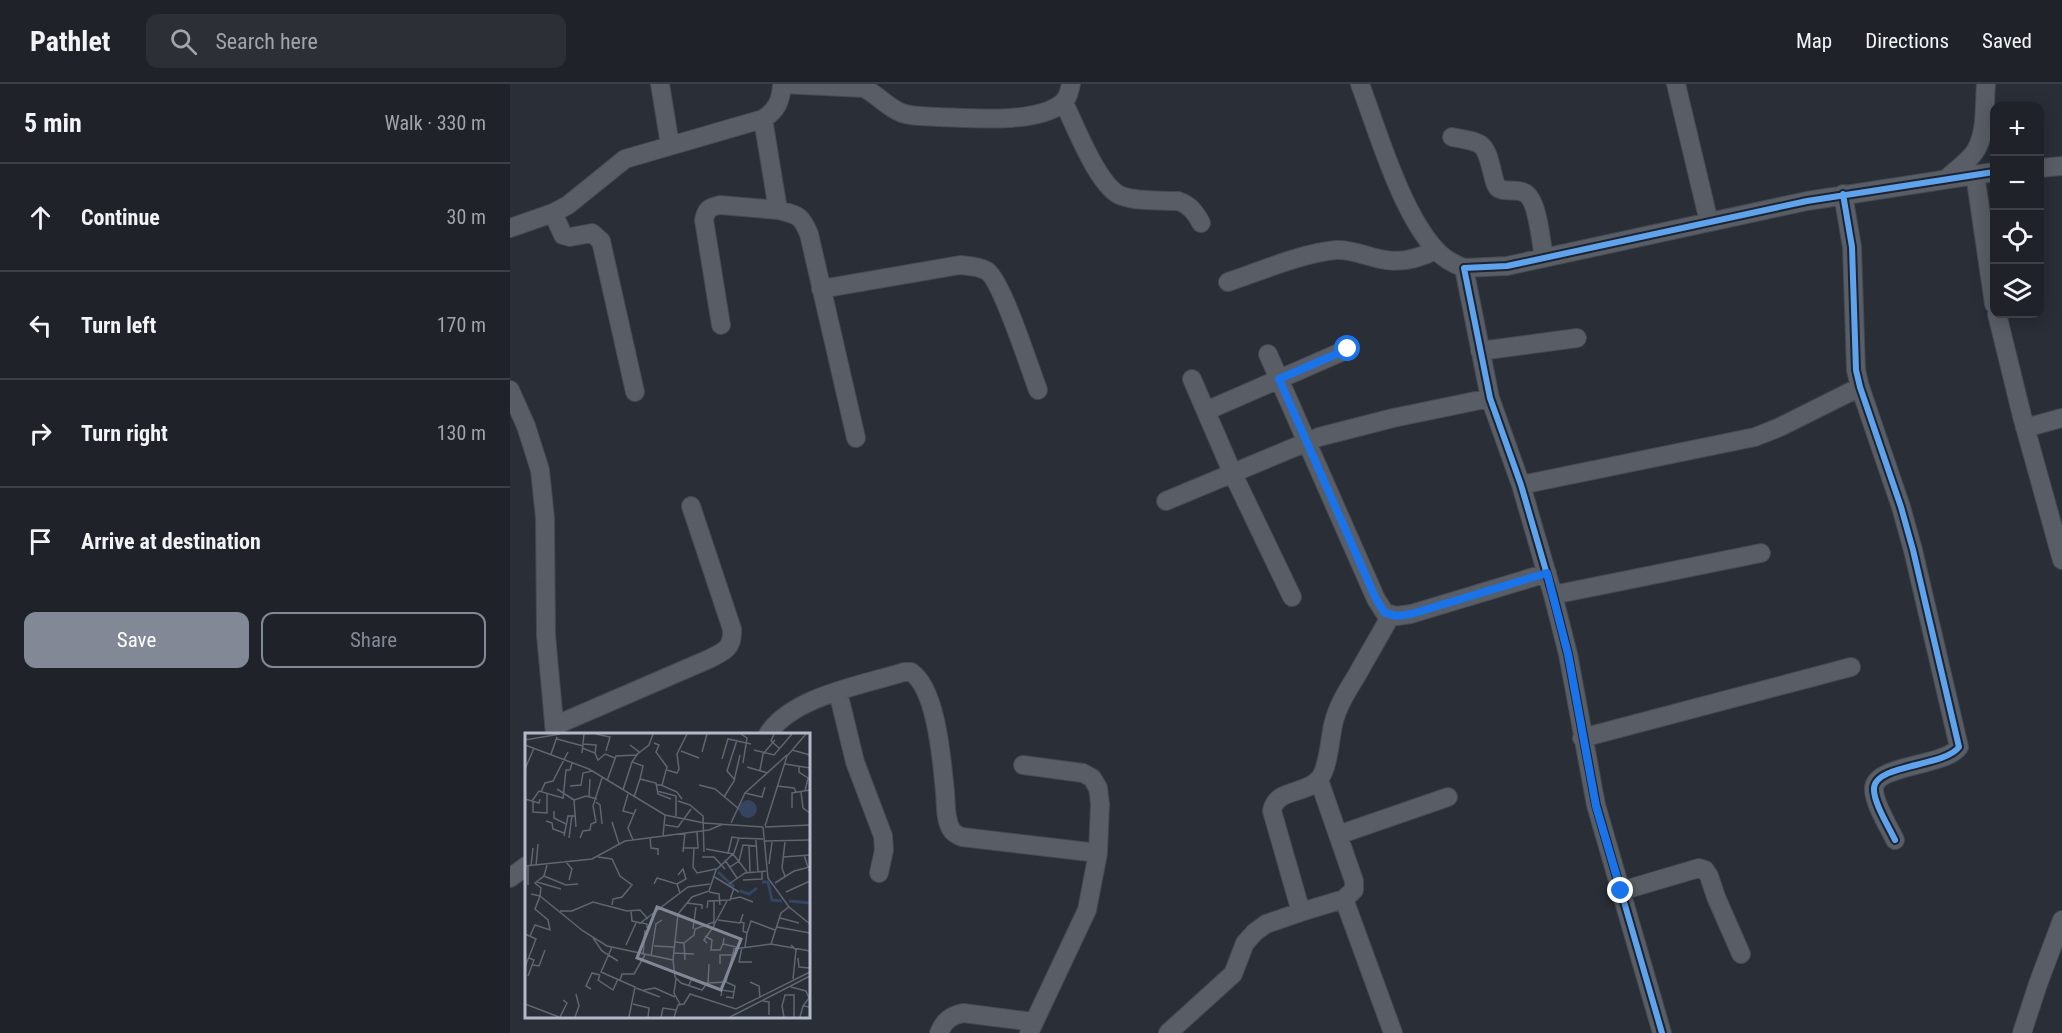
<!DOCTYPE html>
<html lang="en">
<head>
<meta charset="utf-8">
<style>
  body { margin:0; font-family:"Roboto Condensed",sans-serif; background:#2c2f35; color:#f1f3f6 }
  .controls { position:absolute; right:18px; top:18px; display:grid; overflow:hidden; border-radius:12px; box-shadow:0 3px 15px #0003 }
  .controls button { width:54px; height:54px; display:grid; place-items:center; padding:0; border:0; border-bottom:2px solid #3c3f46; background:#1f2229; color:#f1f3f6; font:30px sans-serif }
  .stop { position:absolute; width:18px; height:18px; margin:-14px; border:4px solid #1a73e8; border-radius:50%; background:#fff }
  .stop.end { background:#1a73e8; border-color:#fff; box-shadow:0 2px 6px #0008 }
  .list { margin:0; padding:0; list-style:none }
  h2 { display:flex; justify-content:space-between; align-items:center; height:78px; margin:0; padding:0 24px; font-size:26px }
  h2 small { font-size:20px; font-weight:400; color:#a1a4a8 }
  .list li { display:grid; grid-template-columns:39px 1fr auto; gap:18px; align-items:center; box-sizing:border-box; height:108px; padding:0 24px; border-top:2px solid #3c3f46 }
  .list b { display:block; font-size:22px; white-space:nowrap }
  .list em { font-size:20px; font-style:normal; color:#a1a4a8 }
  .actions { display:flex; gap:12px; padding:18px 24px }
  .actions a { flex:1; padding:14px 0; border:2px solid #838896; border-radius:12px; text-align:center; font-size:21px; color:#838896 }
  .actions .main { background:#838896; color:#fff }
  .icon { flex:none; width:33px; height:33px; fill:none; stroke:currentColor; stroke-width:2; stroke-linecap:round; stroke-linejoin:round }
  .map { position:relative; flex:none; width:1552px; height:949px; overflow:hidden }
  header { display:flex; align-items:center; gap:36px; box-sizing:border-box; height:84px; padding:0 30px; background:#1f2229; border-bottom:2px solid #3c3f46 }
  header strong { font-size:28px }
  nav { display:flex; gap:33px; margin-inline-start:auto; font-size:21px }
  .search { width:420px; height:54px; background:#2c2f35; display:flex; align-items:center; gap:15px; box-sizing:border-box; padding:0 21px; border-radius:12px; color:#a1a4a8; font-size:22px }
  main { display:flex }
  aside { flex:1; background:#1f2229 }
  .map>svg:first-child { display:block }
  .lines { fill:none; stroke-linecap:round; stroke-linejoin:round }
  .minor-casing { stroke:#454950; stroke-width:20 }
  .minor { stroke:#595d65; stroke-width:18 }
  .cycleway-casing { stroke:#1c2432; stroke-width:10 }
  .cycleway { stroke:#60a3ed; stroke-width:6 }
  .route { stroke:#1a73e8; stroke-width:8 }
  .inset-river { fill:none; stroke:#354461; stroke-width:3 }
  .inset-road { fill:none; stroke:#606671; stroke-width:1.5 }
  .view { fill:#838896; fill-opacity:0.15; stroke:#838896; stroke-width:3 }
  .inset-edge { fill:none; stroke:#b3b9c9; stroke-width:3 }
</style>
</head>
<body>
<header>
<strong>Pathlet</strong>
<div class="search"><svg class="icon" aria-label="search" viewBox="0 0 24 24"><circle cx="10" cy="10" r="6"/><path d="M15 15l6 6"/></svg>Search here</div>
<nav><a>Map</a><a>Directions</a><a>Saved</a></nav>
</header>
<main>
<aside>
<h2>5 min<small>Walk · 330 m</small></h2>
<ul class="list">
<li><svg class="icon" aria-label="ahead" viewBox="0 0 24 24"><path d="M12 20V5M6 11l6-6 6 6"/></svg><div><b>Continue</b></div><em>30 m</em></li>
<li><svg class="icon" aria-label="left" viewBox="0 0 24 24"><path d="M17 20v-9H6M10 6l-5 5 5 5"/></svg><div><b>Turn left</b></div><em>170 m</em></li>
<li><svg class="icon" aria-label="right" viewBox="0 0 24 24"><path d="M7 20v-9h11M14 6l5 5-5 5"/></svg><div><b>Turn right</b></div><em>130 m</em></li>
<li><svg class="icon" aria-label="arrive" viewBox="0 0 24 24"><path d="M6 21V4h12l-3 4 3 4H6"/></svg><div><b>Arrive at destination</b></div></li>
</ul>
<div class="actions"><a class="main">Save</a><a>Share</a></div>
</aside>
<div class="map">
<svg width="1552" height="949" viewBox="0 0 1552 949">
  <rect width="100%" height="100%" fill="#292e37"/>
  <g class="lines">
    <defs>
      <path id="minor" d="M150,0L160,61
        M272,0L354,4C368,11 378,24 392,29C403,33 417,32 429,33C461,34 525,40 551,20C558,15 559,8 561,0
        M850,0C868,48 892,131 927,167C934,175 944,180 954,184
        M1166,0L1199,138
        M554,19C565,41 589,105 612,112C629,118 651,116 668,117C680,121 685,128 691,139
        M253,35L268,126C288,131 291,131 299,150L346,354
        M942,53C975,59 975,58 983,91C984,95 985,101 988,104C995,109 1007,104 1015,109C1028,116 1031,159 1034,174
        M1530,84L1552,82
        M1465,90L1484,220
        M1436,95C1445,87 1456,79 1464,69C1477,51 1474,22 1476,0
        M1333,110L1342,163L1346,286L1350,303L1391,423L1403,466L1449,663C1434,683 1366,680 1364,704C1363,718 1379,743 1385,756
        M43,129L53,151L60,153L82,149L91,157L125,308
        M0,144L43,129L58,121L115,75L253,35C267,26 271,17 272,0
        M718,198C751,187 792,169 826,166C843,165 860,174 876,176C894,179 910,174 926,166
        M311,205L450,181C459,182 469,182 477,187C492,197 520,285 528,306
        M1487,230L1512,332L1552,476
        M211,241L194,136C196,126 199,123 210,121L268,126
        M970,267L1067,254
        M758,270L866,515L875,529L887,532L901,530L1037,489
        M682,295L722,388L782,513
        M0,306L16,342L30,386L35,434L36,551L45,650
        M696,327L838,265
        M1515,344L1552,334
        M1011,401L1245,353L1270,343L1350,303
        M656,417L809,353L883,334L980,314
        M1043,511L1251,469
        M328,608L345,678L373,752L374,766L369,789
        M44,642L199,575C215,567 223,564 222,545L181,422
        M258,650C283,612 353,601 394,588H401C427,605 432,679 435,708C436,719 435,735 441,745C443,749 447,751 452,753L588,769
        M1072,654L1341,583
        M513,681L573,689L582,694L588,704L590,720L588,769L577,826L519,949
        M828,751L938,713
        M0,794L16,782
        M1111,807L1189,784L1195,786L1199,792L1206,813L1231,870
        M834,815L883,949
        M791,828L834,815L844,806V797L809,696
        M429,949C434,937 440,932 453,929L524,938
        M658,949L723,890L735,859L745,848L756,840L791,828L762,727C766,704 796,711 809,695C818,686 820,655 823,641C827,623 837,607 847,591C858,571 870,551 881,531
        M1152,949L1086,721L1058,570L1043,511L1011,401L980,314L954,184L997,182L1297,117L1484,88
        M1512,949L1528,900L1552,836"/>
    </defs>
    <use href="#minor" class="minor-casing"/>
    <use href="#minor" class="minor"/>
    <defs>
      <path id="cycleway" d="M1333,110L1342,163L1346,286L1350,303L1391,423L1403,466L1449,663C1434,683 1366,680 1364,704C1363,718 1379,743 1385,756
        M1152,949L1086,721L1058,570L1043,511L1011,401L980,314L954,184L997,182L1297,117L1484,88"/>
    </defs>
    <use href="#cycleway" class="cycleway-casing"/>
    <use href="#cycleway" class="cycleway"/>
  </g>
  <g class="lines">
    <path class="route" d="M838,265L769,295L866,515L875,529L887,532L901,530L1037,489L1058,570L1086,722L1111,807"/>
  </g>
  <g transform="translate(15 649)">
    <rect width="285" height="285" fill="#292e37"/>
    <path d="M214 76a9 9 0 1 1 18 0a9 9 0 1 1-18 0Z" fill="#354461"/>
    <path class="inset-river" d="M193,139L209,154M237,149H243L247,167L257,168M215,158L224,161L232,155M264,168L285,170"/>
    <path class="inset-road" d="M71,1L85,4L81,18M216,1L222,5L218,30M249,1L246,8L254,15M32,6L58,13M0,7L35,1M129,10L134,12L131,19L142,34L137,52H132M58,11L71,12L70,21M0,12L64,36L140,82L179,90L238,94M105,12L114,19L107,29L118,33L115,46M57,15L70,20L73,27L80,21L90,25M229,17L249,22L267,1M267,17L285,22M156,18L174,25M177,19L182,1M57,20L59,1M26,21L32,4M197,26L203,6L226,11M260,31L285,35M222,34L243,40M274,34V39L283,45L280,58M0,36L9,15M142,37L152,40L154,36L152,21L162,1M235,37L238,21L250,7M210,47L202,38L212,7M82,48L91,23L111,22L124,12L128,1M136,52L152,59L157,66M174,52L190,56L214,76M45,53L56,52L58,40L67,38M252,53L269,55L271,59M32,56L49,67M98,57L107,29M132,58L151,63V83M16,59L20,50L28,48L43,19M276,59L278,75L285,80M220,60L237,64L240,54M103,61L98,78L109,81M64,64L65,46M109,64L115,46L131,50L133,61L146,66M199,64L209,48L215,22M0,66L14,70L15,66M38,66L41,37H45L47,30M7,68L14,58L38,65M153,68L165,72L178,83L179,119M8,69V79L22,80V61M71,69L75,72L77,91M267,75V60L285,57M29,78V85L41,91M21,88L27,90L28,96L39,100M87,89L94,111M206,90L220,60L262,22M140,92L153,94L166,76M240,93L262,23L281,1M51,94L49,67L61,63L72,66M238,94L243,145L264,174L285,191M240,94L285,92M39,103L43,83H51M138,103L140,82M125,104L126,115L133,116V122M44,105L47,82M55,105L58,98L65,97L66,91L71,89L68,73L77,45M108,107L103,95L111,76M231,107L233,139M240,108L285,107M224,112L225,139M159,115H173L172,99M169,115L168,134L172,140L191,136M181,116L208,121L222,139M158,119L160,100M203,120L207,104L214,105M279,122L285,140M73,124L87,126L95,143L107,152L97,164L88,166L87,172M177,124H189L200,136M258,124L285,122M200,127L212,145M40,128L47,136L44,147M244,131L247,109M22,132L19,143L10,150L16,155L15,163L58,198L82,213L148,227L153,181L167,164L184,158L191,137L209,120L214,105L238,106M0,133L67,126L100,108L184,97L198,91M6,133L8,115M11,133L13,111M205,134L214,128L218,112L231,113M19,143L41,152L53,151M188,143L214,159M260,143L257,135L260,109M218,147L237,146V138M12,149L36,156M250,150L269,138L285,134M129,151L132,145L152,151L155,160M152,151L161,146L158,136L153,142M204,151L220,140L241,138M3,152V133M184,159L194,161L195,172M261,159L285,148M206,166L215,164L228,169M162,170L177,172V176M182,175L183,168L205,167L209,155M35,178H47L68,169L102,178L115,177L123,186M106,178L107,188L122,191V195M255,185L274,190M193,187L215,190L218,181M216,189L219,190L218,198L222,200L220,214M114,191L163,154L185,151M189,192L202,168M252,194L285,200M168,196L171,174M222,200L226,188L250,197M0,201L11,206L0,234M5,203L10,192L25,197L23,187L10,176L15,163L6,161M180,203L187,207L186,217H195L198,211M68,205L77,218L93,228M199,205L198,211L211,214M150,209L159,210L160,227M159,210L169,202L170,196L189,189M182,210L179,207L189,193V167M246,211L285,218M101,212L111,190M266,212L271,217L268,246M129,213L149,214M87,214L76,239L110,254L104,284M217,214L214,229H227M149,220L169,221M118,222L120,197M126,223L131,191L137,187M273,225L274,234L285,235M148,227L150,244L156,250L177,257L182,250L201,249L209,216L246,211L256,180L264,174M195,231V222H207M8,232L14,233L20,217M75,242L73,247L88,257L93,246M3,243L9,227L4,225M151,246L149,260L155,271M95,247L97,241H109L120,222M201,249L210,253L208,265L201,264M225,249L234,253L235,265M183,250L184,231M164,252L167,245L181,252M266,254L281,258L284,265L278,273M111,255L135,264M66,256L61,253L67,240L75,242M119,257L130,255L150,264M196,263L197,257L209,259M238,268L244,269V282M0,271L34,284M108,271L124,275L123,284M35,284L42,270L38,267M50,284L54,273L51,261M136,284L138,275L151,277M149,284L153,272L159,271L165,261L211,276L285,239M205,284L285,243M259,284L257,273L260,262H269V284M275,284L278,273L285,274"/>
    <path class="view" d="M132,174L216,206L196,257L112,225Z"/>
    <rect width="285" height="285" class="inset-edge"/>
  </g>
</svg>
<div class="controls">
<button>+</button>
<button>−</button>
<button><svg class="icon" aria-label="locate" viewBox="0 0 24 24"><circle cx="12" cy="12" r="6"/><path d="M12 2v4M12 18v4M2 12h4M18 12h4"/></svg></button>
<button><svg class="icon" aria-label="layers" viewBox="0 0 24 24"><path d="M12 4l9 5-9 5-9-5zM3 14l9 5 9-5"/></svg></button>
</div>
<div class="stop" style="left:838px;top:265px"></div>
<div class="stop end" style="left:1111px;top:807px"></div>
</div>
</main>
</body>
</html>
